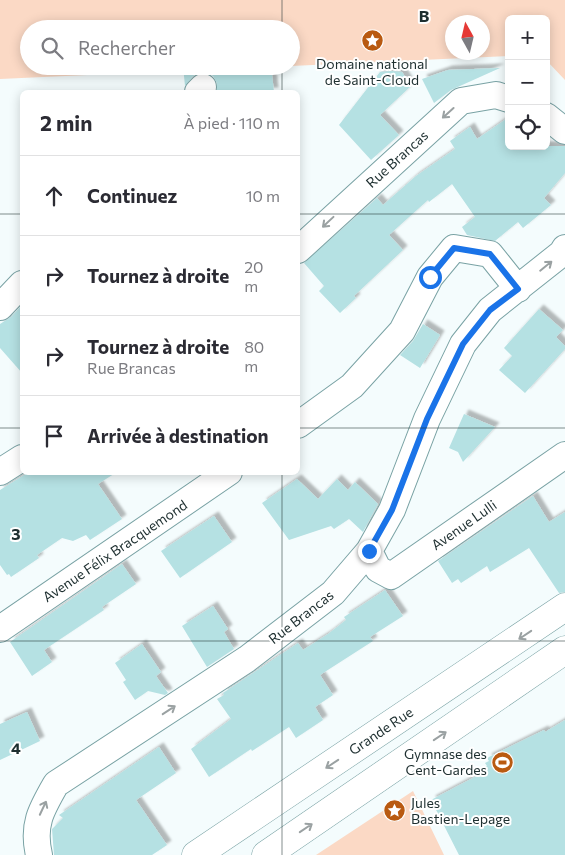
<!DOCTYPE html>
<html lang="fr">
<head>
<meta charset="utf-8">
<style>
  body { margin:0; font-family:Commissioner,sans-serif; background:#f2f2f3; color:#2b2b33 }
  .controls { position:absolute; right:15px; top:15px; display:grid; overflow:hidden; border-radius:8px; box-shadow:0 2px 12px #0003 }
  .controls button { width:45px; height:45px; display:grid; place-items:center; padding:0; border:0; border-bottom:1px solid #e1e1e2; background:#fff; color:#2b2b33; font:25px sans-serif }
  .compass { position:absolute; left:445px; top:15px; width:45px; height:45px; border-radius:50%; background:#fff; box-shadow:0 2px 12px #0003; rotate:352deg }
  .stop { position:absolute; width:15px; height:15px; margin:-11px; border:4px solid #1a73e8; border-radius:50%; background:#fff }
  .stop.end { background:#1a73e8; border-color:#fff; box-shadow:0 1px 5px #0008 }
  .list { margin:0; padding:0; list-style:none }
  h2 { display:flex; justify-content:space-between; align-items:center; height:65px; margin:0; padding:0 20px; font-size:21px }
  h2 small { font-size:16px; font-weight:400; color:#7c7c81 }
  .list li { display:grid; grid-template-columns:32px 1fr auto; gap:15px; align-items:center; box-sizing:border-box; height:80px; padding:0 20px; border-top:1px solid #e1e1e2 }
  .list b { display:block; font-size:19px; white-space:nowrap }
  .list p { margin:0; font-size:16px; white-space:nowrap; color:#7c7c81 }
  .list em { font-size:16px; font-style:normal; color:#7c7c81 }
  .icon { flex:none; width:28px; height:28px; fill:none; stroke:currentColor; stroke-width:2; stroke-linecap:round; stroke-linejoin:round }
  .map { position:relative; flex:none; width:565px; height:855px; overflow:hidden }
  .search { position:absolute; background:#fff; box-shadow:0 2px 12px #0003; left:20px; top:20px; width:280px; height:55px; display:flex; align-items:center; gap:12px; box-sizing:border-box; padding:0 18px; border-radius:28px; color:#7c7c81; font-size:19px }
  .panel { position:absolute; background:#fff; box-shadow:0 2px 12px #0003; left:20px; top:90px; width:280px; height:385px; border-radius:8px }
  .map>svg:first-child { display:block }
  .green { fill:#fbd9c5; fill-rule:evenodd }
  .building { fill:#b5e1e3; filter:url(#shadow) }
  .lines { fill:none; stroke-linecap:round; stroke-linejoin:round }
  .street-casing { stroke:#79a2a4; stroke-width:28 }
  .primary-casing { stroke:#79a2a4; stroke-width:29 }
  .street { stroke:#fff; stroke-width:26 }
  .primary { stroke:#fff; stroke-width:28 }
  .oneway { stroke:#9aa1a2 }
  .route { stroke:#1a73e8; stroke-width:6 }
  .grid { fill:none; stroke:#1e2f30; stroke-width:1; stroke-opacity:0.55 }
  .labels { text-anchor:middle; stroke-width:4; stroke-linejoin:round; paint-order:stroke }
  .poi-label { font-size:14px; fill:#1e2f30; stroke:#fff }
  .street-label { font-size:14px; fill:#1e2f30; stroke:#fff }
  .grid-label { font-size:16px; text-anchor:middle; font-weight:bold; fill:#1e2f30; stroke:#fff; stroke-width:4; stroke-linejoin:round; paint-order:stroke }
</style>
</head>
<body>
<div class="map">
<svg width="565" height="855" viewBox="0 0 565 855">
  <defs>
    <filter id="shadow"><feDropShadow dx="4.5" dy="-4.5" stdDeviation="1" flood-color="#0004"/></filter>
  </defs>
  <rect width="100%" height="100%" fill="#f4fcfd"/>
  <path class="green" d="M0,0H565V80L546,60V19H509V56L291,66V29H29V66H283L0,79ZM452,22H482V52H452Z
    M413,791L444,855H316Z"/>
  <path class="building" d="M183,66H271L274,92H217V83L213,76L206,72L199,73L193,76L185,86Z
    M500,68L451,90L434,103L422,79L448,70Z
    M391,71L402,72L411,86L380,115L399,135L371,160L339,125L380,72Z
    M509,117V146H565V173L544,198L551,205L523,228L518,222L495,241L467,235L462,227L475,217L452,184L429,202L428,200L389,235L403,250L354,296L356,298L340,313L319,291L324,286L304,263L377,198L383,205L416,176L455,149L450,141L470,127L477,139Z
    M22,305V373L0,348V324L11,317Z
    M539,309L563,330L556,337L565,346V349L525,393L499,370L512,356L504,348Z
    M423,324L440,335L420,368L400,355L413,341Z
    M464,414L495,427L463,462L458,452L449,448Z
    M29,472H117L98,484L122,519L90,540L86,535L73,541L62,538L37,555L39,558L11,577L9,574L7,575L0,565V490Z
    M297,479L318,499L337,479L348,490L355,482L378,504L363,532L349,519L334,529L331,526L289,540L262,503Z
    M533,496L549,522L565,512V592L559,593L529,548L490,572L487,566L461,583L458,579L452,583L438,561Z
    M214,516L232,542L180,578L161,551Z
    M122,564L136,584L102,607L104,610L44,650L52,662L32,676L10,642Z
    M385,590L403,616L370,637L373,641L320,675L333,695L315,707L323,720L296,738L289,727L252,751L251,749L209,777L191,749L231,719L217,699L224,695L223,693L298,643L303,650L328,634L346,620L344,617Z
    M213,606L228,629L224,632L234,649L207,667L182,626Z
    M142,644L161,672L156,676L168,693L165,695L148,691L135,700L123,682L126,680L115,663Z
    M27,712L40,741L0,760V724Z
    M565,720V855H459L431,800L486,771L484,768L487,766L485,763L489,761L487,758L544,730L545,732Z
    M159,747L176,773L136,800L167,845L152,855H54L52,829L63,818L59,815Z"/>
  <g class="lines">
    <defs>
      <path id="street" d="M198,92L203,87
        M546,116L565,131
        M298,250L461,101L496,95L509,99
        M0,307L22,284
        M298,425L352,386L402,331L430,277L454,248L490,254L518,289
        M0,472L22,458
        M369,551L378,569L391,576L565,455
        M0,629L229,472
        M39,855C32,825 41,810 56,784L247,659L333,593L369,551L392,510L427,419L463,344L490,310L562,253L565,248"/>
      <path id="primary" d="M196,855L565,607
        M266,855L565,650"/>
    </defs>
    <use href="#street" class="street-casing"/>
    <use href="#primary" class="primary-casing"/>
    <use href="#street" class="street"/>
    <use href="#primary" class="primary"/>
  </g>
  <defs><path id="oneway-shaft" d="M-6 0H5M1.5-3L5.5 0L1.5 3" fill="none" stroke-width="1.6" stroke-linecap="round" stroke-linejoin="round" transform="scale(1.25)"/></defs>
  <g class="oneway">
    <use href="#oneway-shaft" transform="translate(448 113) rotate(138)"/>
    <use href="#oneway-shaft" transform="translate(328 222) rotate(137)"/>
    <use href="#oneway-shaft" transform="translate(546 266) rotate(-39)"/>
    <use href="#oneway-shaft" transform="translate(525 635) rotate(146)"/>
    <use href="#oneway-shaft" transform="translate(169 710) rotate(-33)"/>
    <use href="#oneway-shaft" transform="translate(440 736) rotate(-34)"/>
    <use href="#oneway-shaft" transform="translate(332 764) rotate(146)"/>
    <use href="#oneway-shaft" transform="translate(43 808) rotate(-65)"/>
    <use href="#oneway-shaft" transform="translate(306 828) rotate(-34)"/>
  </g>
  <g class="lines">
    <path class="route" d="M369,551L392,510L427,419L463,344L490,310L518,289L490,254L454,248L430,277"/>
  </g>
  <path class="grid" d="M282,0V29M282,66V92M0,214H22M298,214H565M0,428H22M298,428H565M282,472V855M0,641H565"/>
  <defs>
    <symbol id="sight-disc" viewBox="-11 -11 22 22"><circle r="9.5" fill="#b95a11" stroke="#fff"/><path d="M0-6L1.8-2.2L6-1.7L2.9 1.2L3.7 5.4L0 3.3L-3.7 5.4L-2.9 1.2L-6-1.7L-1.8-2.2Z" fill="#fff"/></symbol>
    <symbol id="stadium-disc" viewBox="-11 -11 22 22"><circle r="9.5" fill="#b95a11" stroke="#fff"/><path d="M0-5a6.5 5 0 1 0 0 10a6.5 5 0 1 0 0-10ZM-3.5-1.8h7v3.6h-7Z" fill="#fff"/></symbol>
  </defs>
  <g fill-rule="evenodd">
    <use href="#sight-disc" x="360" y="28" width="25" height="25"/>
    <use href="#stadium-disc" x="490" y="750" width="25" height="25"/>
    <use href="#sight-disc" x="382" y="798" width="25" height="25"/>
  </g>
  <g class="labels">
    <g class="poi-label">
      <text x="372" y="69">Domaine national<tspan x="372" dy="16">de Saint-Cloud</tspan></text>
      <text x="487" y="759" text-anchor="end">Gymnase des<tspan x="487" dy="16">Cent-Gardes</tspan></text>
      <text x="411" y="808" text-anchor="start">Jules<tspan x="411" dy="16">Bastien-Lepage</tspan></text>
    </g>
    <g class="street-label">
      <text transform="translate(397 159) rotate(-42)" y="5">Rue Brancas</text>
      <text transform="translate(464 525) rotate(-35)" y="5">Avenue Lulli</text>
      <text transform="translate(115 551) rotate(-34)" y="5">Avenue Félix Bracquemond</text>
      <text transform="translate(301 617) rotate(-38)" y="5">Rue Brancas</text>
      <text transform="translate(381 731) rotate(-34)" y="5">Grande Rue</text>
    </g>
  </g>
  <g class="grid-label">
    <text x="424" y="22">B</text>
    <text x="16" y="540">3</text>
    <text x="16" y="754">4</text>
  </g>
</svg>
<div class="controls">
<button>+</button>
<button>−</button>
<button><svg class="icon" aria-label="locate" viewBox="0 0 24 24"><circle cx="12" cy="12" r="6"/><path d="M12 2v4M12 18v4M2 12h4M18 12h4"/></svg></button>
</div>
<svg class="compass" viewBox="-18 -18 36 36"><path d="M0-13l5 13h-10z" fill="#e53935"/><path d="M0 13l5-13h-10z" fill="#7c7c81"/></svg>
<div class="stop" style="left:430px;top:277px"></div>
<div class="stop end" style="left:369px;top:551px"></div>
<div class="search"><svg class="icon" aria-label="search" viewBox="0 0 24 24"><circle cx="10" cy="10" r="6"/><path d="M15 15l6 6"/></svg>Rechercher</div>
<section class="panel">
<h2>2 min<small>À pied · 110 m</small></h2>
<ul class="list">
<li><svg class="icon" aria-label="ahead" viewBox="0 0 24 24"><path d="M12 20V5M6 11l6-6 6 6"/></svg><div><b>Continuez</b></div><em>10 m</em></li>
<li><svg class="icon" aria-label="right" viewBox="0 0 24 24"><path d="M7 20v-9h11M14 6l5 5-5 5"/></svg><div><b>Tournez à droite</b></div><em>20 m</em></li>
<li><svg class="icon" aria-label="right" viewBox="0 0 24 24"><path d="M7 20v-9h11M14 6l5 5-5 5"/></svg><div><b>Tournez à droite</b><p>Rue Brancas</p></div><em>80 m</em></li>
<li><svg class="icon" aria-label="arrive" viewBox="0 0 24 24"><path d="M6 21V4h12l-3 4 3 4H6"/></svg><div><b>Arrivée à destination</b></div></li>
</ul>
</section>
</div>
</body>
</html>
